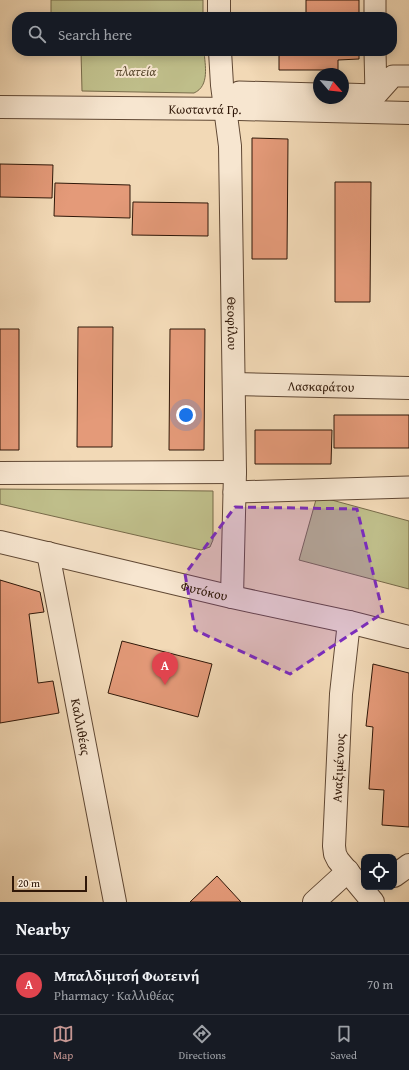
<!DOCTYPE html>
<html lang="en">
<head>
<meta charset="utf-8">
<style>
  body { margin:0; font-family:"Gentium Book Plus",serif; background:#242831; color:#f1f3f6 }
  .controls { position:absolute; right:12px; bottom:12px; display:grid; overflow:hidden; border-radius:8px; box-shadow:0 2px 10px #0003 }
  .controls button { width:36px; height:36px; display:grid; place-items:center; padding:0; border:0; border-bottom:1px solid #363941; background:#171b24; color:#f1f3f6; font:20px sans-serif }
  .compass { position:absolute; left:313px; top:68px; width:36px; height:36px; border-radius:50%; background:#171b24; box-shadow:0 2px 10px #0003; rotate:118deg }
  .scale { position:absolute; left:12px; bottom:10px; width:75px; box-sizing:border-box; padding-left:4px; border:2px solid #2f1708; border-top:0; font-size:11px; line-height:14px; white-space:nowrap; color:#2f1708; -webkit-text-stroke:3px #f7e6d0; paint-order:stroke }
  .you { position:absolute; left:186px; top:415px; width:14px; height:14px; margin:-10px; border:3px solid #fff; border-radius:50%; background:#1a73e8; box-shadow:0 0 0 6px #1a73e833 }
  .badge { display:grid; place-items:center; width:26px; height:26px; border-radius:50%; background:#c59692; color:#fff; font-size:13px; font-weight:700 }
  .pin { position:absolute; translate:-50% -33px; filter:drop-shadow(0 1px 2px #0008) }
  .pin::after { content:''; position:absolute; top:21px; width:14px; height:12px; background:inherit; clip-path:polygon(0 0,100% 0,50% 100%) }
  .list { margin:0; padding:0; list-style:none }
  h2 { display:flex; justify-content:space-between; align-items:center; height:52px; margin:0; padding:0 16px; font-size:17px }
  h2 small { font-size:13px; font-weight:400; color:#9ea1a6 }
  .list li { display:grid; grid-template-columns:26px 1fr auto; gap:12px; align-items:center; box-sizing:border-box; height:60px; padding:0 16px; border-top:1px solid #363941 }
  .list b { display:block; font-size:15px; white-space:nowrap }
  .list p { margin:0; font-size:13px; white-space:nowrap; color:#9ea1a6 }
  .list em { font-size:13px; font-style:normal; color:#9ea1a6 }
  .icon { flex:none; width:22px; height:22px; fill:none; stroke:currentColor; stroke-width:2; stroke-linecap:round; stroke-linejoin:round }
  .map { position:relative; flex:none; width:409px; height:902px; overflow:hidden }
  .search { position:absolute; background:#171b24; box-shadow:0 2px 10px #0003; left:12px; right:12px; top:12px; height:44px; display:flex; align-items:center; gap:10px; box-sizing:border-box; padding:0 14px; border-radius:16px; color:#9ea1a6; font-size:15px }
  .sheet { height:112px; background:#171b24 }
  nav { display:flex; justify-content:space-around; align-items:center; box-sizing:border-box; height:56px; border-top:1px solid #363941; background:#171b24; font-size:11px; color:#9ea1a6 }
  nav a { display:grid; justify-items:center; gap:2px }
  nav .on { color:#c59692 }
  .map>svg:first-child { display:block }
  .green { fill:#bfbe8a; stroke:#776a49 }
  .building { fill:#e49a79; stroke:#2f1708 }
  .lines { fill:none; stroke-linecap:round; stroke-linejoin:round }
  .pedestrian-casing { stroke:#604834; stroke-width:23 }
  .minor-casing { stroke:#604834; stroke-width:24 }
  .tertiary-casing { stroke:#604834; stroke-width:24 }
  .pedestrian { stroke:#f7e6d0; stroke-width:21 }
  .minor { stroke:#f7e6d0; stroke-width:22 }
  .tertiary { stroke:#f7e6d0; stroke-width:22 }
  .marked { fill:#7b2cbf; fill-opacity:0.2; stroke:#7b2cbf; stroke-width:3; stroke-dasharray:8 5; stroke-linejoin:round }
  .labels { text-anchor:middle; stroke-width:4; stroke-linejoin:round; paint-order:stroke }
  .park-label { font-size:13px; font-style:italic; fill:#5a492f; stroke:#f7e6d0 }
  .street-label { font-size:13px; fill:#2f1708; stroke:#f7e6d0 }
</style>
</head>
<body>
<div class="map">
<svg width="409" height="902" viewBox="0 0 409 902">
  <rect width="100%" height="100%" fill="#f2d9b6"/>
  <filter id="stains"><feTurbulence type="fractalNoise" baseFrequency=".005" numOctaves="4"/><feColorMatrix values="0 0 0 0 .2 0 0 0 0 .09 0 0 0 0 .02 0 0 0 .5 -.17"/></filter>
  <radialGradient id="worn" r=".72"><stop offset=".6" stop-color="#630" stop-opacity="0"/><stop offset="1" stop-color="#630" stop-opacity=".3"/></radialGradient>
  <path class="green" d="M51,0H203V17H51Z
    M81,51H204C205,65 210,86 194,93L82,91Z
    M0,489L213,491V540L210,547L201,550L0,504Z
    M317,496L409,521V589L299,560Z"/>
  <path class="building" d="M306,0H359V17H306Z
    M279,51H359V59L338,60V70H279Z
    M252,138L288,139L287,259H252Z
    M0,164L53,165L52,198L0,197Z
    M335,182H371L370,302H335Z
    M55,183L130,185V218L54,216Z
    M133,202L208,203V236L132,235Z
    M78,327H113L112,447H77Z
    M0,329H19V450H0Z
    M170,329H205L204,450H169Z
    M334,415H409V448H334Z
    M255,430H332L331,464H255Z
    M0,580L40,592L44,612L29,614L38,683L53,681L59,713L0,723Z
    M122,641L212,664L198,717L108,693Z
    M373,664L409,673V827L382,825L384,790L369,789L373,727L366,726Z
    M217,876L241,902H190Z"/>
  <g class="lines">
    <defs>
      <path id="pedestrian" d="M375,0V17
        M375,51L376,95
        M239,92L319,94
        M343,94L376,95L393,76H409
        M234,492L409,487"/>
      <g id="minor">
        <path d="M219,0V17"/>
        <path id="s1" d="M220,51L222,85L230,146L235,472L232,597"/>
        <path id="s2" d="M0,107L239,109L409,113"/>
        <path id="s3" d="M234,384L409,388"/>
        <path d="M0,473L235,472"/>
        <path id="s4" d="M48,553L115,902"/>
        <path d="M349,622L341,694L334,846L335,854L338,860L373,902"/>
        <path d="M394,876L409,865"/>
        <path d="M314,902L348,871"/>
      </g>
      <g id="tertiary">
        <path id="s5" d="M0,542L232,597L349,622L409,637"/>
      </g>
    </defs>
    <use href="#pedestrian" class="pedestrian-casing"/>
    <use href="#minor" class="minor-casing"/>
    <use href="#tertiary" class="tertiary-casing"/>
    <use href="#pedestrian" class="pedestrian"/>
    <use href="#minor" class="minor"/>
    <use href="#tertiary" class="tertiary"/>
  </g>
  <path class="marked" d="M235,507L357,509L383,613L290,674L195,630L185,574Z"/>
  <g class="labels">
    <g class="park-label">
      <text x="136" y="76">πλατεία</text>
    </g>
    <g class="street-label">
      <text dy="5" stroke="none"><textPath href="#s2" startOffset="205">Κωσταντά Γρ.</textPath></text>
      <text dy="5" stroke="none"><textPath href="#s1" startOffset="273">Θεοφίλου</textPath></text>
      <text dy="5" stroke="none"><textPath href="#s3" startOffset="87">Λασκαράτου</textPath></text>
      <text dy="5" stroke="none"><textPath href="#s5" startOffset="210">Φυτόκου</textPath></text>
      <text dy="5" stroke="none"><textPath href="#s4" startOffset="177">Καλλιθέας</textPath></text>
      <text transform="translate(338 768) rotate(-87)" y="5">Αναξιμένους</text>
    </g>
  </g>
  <rect width="100%" height="100%" filter="url(#stains)"/>
  <rect width="100%" height="100%" fill="url(#worn)"/>
</svg>
<div class="controls">
<button><svg class="icon" aria-label="locate" viewBox="0 0 24 24"><circle cx="12" cy="12" r="6"/><path d="M12 2v4M12 18v4M2 12h4M18 12h4"/></svg></button>
</div>
<svg class="compass" viewBox="-18 -18 36 36"><path d="M0-13l5 13h-10z" fill="#e53935"/><path d="M0 13l5-13h-10z" fill="#9ea1a6"/></svg>
<div class="scale">20 m</div>
<div class="you"></div>
<div class="pin badge" style="left:165px;top:685px;background:#e0444e">A</div>
<div class="search"><svg class="icon" aria-label="search" viewBox="0 0 24 24"><circle cx="10" cy="10" r="6"/><path d="M15 15l6 6"/></svg>Search here</div>
</div>
<section class="sheet">
<h2>Nearby<small></small></h2>
<ul class="list">
<li><span class="badge" style="background:#e0444e">A</span><div><b>Μπαλδιμτσή Φωτεινή</b><p>Pharmacy · Καλλιθέας</p></div><em>70 m</em></li>
</ul>
</section>
<nav>
<a class="on"><svg class="icon" aria-label="map" viewBox="0 0 24 24"><path d="M3 6l6-2 6 2 6-2v14l-6 2-6-2-6 2zM9 4v14M15 6v14"/></svg>Map</a>
<a><svg class="icon" aria-label="directions" viewBox="0 0 24 24"><path d="M12 3l9 9-9 9-9-9zM9 14v-3h6M13 9l2 2-2 2"/></svg>Directions</a>
<a><svg class="icon" aria-label="saved" viewBox="0 0 24 24"><path d="M7 4h10v16l-5-4-5 4z"/></svg>Saved</a>
</nav>
</body>
</html>
